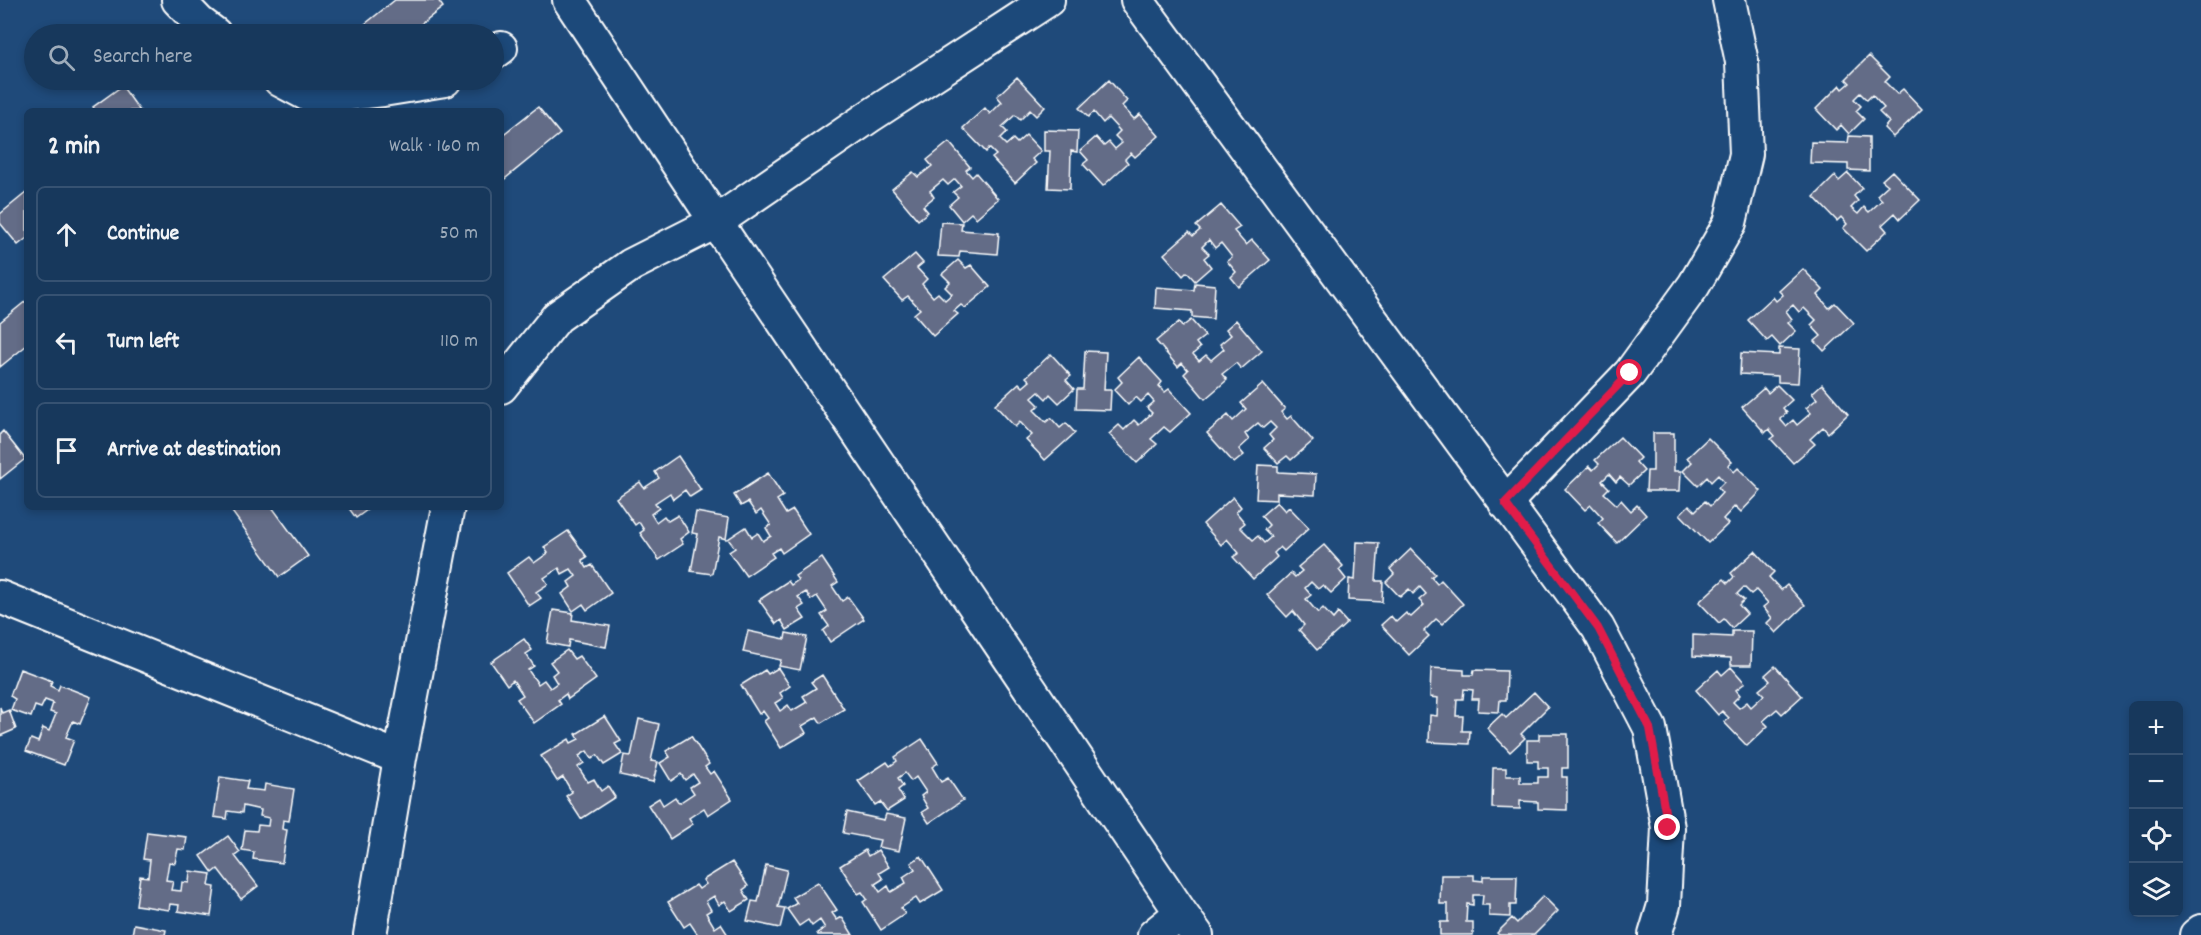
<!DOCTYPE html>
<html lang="en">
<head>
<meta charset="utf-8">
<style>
  body { margin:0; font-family:Dekko,sans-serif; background:#244365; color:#f1f3f6 }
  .controls { position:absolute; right:18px; bottom:18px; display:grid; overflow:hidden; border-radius:9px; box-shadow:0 3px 9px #0003 }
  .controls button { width:54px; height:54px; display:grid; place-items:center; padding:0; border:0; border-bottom:2px solid #365272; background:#17385c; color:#f1f3f6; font:30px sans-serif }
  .stop { position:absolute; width:18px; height:18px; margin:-14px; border:4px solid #e11d48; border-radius:50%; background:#fff }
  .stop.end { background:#e11d48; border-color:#fff; box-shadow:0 2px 6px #0008 }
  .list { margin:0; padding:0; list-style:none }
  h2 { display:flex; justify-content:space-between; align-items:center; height:78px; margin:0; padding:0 24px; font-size:26px }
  h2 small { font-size:20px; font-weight:400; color:#9eacbb }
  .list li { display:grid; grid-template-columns:39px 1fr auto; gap:18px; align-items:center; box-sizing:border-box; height:96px; margin:0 12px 12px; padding:0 12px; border:2px solid #365272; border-radius:9px }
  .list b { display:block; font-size:22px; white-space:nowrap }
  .list em { font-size:20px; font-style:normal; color:#9eacbb }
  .icon { flex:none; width:33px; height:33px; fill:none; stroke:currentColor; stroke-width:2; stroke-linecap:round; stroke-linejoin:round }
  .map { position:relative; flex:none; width:2201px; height:935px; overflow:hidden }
  .search { position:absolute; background:#17385c; box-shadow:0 3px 9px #0003; left:24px; top:24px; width:480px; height:66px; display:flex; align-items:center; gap:15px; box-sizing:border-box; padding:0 21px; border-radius:33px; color:#9eacbb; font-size:22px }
  .panel { position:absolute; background:#17385c; box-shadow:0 3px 9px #0003; left:24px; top:108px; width:480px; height:402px; border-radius:9px }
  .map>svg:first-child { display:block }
  .building { fill:#646c87; stroke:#fff; stroke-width:1.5 }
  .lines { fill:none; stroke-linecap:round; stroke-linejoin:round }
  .minor-casing { stroke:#fff; stroke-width:36 }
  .minor { stroke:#1f4a7a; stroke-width:32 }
  .route { stroke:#e11d48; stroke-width:8 }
</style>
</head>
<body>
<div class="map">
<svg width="2201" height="935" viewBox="0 0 2201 935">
  <rect width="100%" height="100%" fill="#1f4a7a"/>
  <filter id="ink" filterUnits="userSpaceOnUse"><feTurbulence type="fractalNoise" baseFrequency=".0167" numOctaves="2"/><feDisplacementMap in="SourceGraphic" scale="12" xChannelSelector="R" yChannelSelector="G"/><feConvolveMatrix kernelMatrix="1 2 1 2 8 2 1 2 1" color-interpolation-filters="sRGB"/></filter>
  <g filter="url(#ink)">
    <path class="building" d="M395,0H438L443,7L408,34H357L355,32Z
      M1869,56L1890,77L1885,82L1897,94L1903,89L1922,109L1893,137L1884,128L1889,122L1879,112L1884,108L1872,95L1867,100L1860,93L1854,99L1861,106L1856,111L1864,119L1849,134L1841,125L1836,130L1816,109L1840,85L1843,89L1850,83L1846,79Z
      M1017,77L1045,107L1036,116L1030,110L1020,120L1015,115L1002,127L1007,132L1000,139L1006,145L1013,139L1017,143L1026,135L1041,151L1032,159L1036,163L1015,183L992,158L996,155L989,148L986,152L963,128L985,108L990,114L1002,102L997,96Z
      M1109,80L1127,101L1122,106L1134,119L1140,114L1159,136L1135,157L1131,153L1125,159L1128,163L1103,186L1083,164L1088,160L1080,151L1096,137L1104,146L1109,142L1115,149L1122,143L1115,136L1120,131L1108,118L1103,123L1094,112L1088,117L1079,108Z
      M122,86L140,111H96L93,107Z
      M538,107L560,134L501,182V136Z
      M1044,130L1078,131L1077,152L1071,151L1070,189L1048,188L1050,151H1044Z
      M1849,136L1869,137V171L1848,170V164L1810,163L1811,142L1848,143Z
      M949,142L970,167L966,170L972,177L976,173L998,199L976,218L971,213L962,221L949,205L958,197L953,192L961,186L955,179L948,185L943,180L930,191L934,197L923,206L928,212L918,220L892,189L913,172L918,177L932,166L927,160Z
      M1892,171L1920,200L1900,219L1895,213L1882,225L1887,231L1866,251L1843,228L1847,224L1841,217L1837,221L1814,197L1835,176L1839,181L1848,173L1862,188L1854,196L1858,201L1851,208L1858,214L1864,207L1869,212L1882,200L1877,195L1888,185L1882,180Z
      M27,192V238L18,245L0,223V214Z
      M1221,205L1240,227L1234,231L1246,245L1252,240L1270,260L1239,287L1231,277L1236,272L1227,261L1232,257L1221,243L1215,248L1209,240L1202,247L1209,254L1204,258L1211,267L1195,281L1187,272L1183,276L1164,254L1189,232L1193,236L1200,230L1196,226Z
      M941,222L962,223L961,230L999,233L997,254L960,251L959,257L938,256Z
      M915,254L923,263L917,268L927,279L922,284L933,297L938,293L945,300L952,294L945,287L950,282L942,274L958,260L966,268L971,265L990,287L965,308L961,305L954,311L958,314L933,336L914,314L920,309L908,296L902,300L884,280Z
      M1803,269L1823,290L1818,295L1829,308L1835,303L1854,323L1824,351L1815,341L1821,336L1811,325L1816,320L1804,308L1799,312L1793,305L1786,311L1792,319L1788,323L1796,331L1780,346L1772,337L1767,341L1748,320L1773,297L1776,301L1783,295L1779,291Z
      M1195,283L1215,285L1213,319L1192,317V311L1155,308L1156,287L1194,290Z
      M27,300V345L0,367V322Z
      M1191,320L1205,336L1196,343L1200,348L1193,354L1199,361L1206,355L1211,360L1224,349L1220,344L1231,335L1226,329L1236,320L1262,351L1241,369L1236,363L1222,374L1227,380L1205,399L1184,374L1188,370L1182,363L1178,367L1156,341L1179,322L1182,327Z
      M1779,348L1800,349L1798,383L1778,382V376L1740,374L1741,353L1779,355Z
      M1085,351L1106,352L1104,390H1111L1110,410L1076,409L1077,389H1083Z
      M1051,354L1071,376L1066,380L1074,389L1059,403L1050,394L1046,399L1039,392L1032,398L1039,405L1034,410L1046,422L1051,418L1060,428L1066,423L1075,433L1045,460L1026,440L1032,435L1020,422L1015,427L995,405L1019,383L1023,387L1030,381L1026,377Z
      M1139,357L1162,382L1159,386L1165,392L1169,389L1191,413L1170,432L1164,427L1151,439L1157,444L1137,463L1109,434L1119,425L1124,430L1134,420L1139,425L1152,413L1147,408L1154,402L1148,395L1141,402L1136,397L1128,405L1114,390L1122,382L1118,377Z
      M1263,384L1285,409L1281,412L1287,419L1291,416L1313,441L1291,460L1287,456L1278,463L1264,448L1273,440L1269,435L1276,428L1270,422L1263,428L1258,423L1245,434L1249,440L1239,449L1244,455L1234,463L1207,433L1228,415L1233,421L1246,409L1241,403Z
      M1822,384L1848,414L1828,433L1823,427L1810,439L1815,444L1793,463L1771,439L1775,436L1769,429L1765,433L1742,407L1764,388L1768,393L1777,385L1792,400L1783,408L1787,413L1780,419L1786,426L1793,420L1797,425L1811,413L1806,408L1817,399L1812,393Z
      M3,431L25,459L0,479V434Z
      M1653,433H1674V471H1681L1680,491H1646L1647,471H1653Z
      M1620,437L1640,458L1636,462L1644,471L1629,485L1620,477L1616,482L1609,474L1602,481L1609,488L1604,493L1617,505L1621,500L1631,511L1637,505L1646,515L1617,543L1598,523L1603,518L1591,505L1585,510L1565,489L1589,466L1593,470L1599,464L1595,460Z
      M1708,438L1732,462L1728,465L1734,472L1738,468L1761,491L1741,512L1735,506L1723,519L1728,524L1708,543L1680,514L1689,505L1695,511L1705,501L1710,506L1722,493L1718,488L1724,482L1718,475L1711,482L1707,477L1698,486L1683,471L1692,462L1687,458Z
      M678,456L701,490L690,497L685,490L673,499L670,493L655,503L659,508L651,514L656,522L664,516L668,521L678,515L689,532L680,539L683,544L659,560L640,533L644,530L639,522L635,525L616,498L640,482L644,488L659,478L655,472Z
      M1258,465L1278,466V472L1316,474L1315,495L1277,493V500L1256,499Z
      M768,473L783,496L777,500L786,514L793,510L809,534L782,553L779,548L771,553L774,557L746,576L729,552L735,548L728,539L746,527L752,537L758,533L763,541L771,536L766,528L771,525L761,510L756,514L748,502L741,506L734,495Z
      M1233,497L1241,507L1236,512L1245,523L1240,527L1253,540L1258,536L1264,543L1271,537L1264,530L1269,525L1261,516L1277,502L1285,511L1289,507L1309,528L1284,551L1280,547L1274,553L1277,557L1253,579L1233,557L1239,553L1227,539L1221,545L1203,524Z
      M233,507H272L308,556L279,577L230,509Z
      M348,507H371L356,518Z
      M696,512L729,518L726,539L719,537L712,574L691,571L698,534L692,533Z
      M568,531L587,557L582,560L587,568L592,565L611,593L587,610L583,604L573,611L562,594L571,587L568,582L576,576L571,569L562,574L559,568L544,578L548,584L536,592L541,598L529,606L507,573L529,557L534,563L548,553L544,547Z
      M1357,542L1379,543L1376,581H1383L1382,602L1348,600L1349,579L1355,580Z
      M1324,545L1343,566L1339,570L1346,579L1331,593L1323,585L1318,589L1311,582L1305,588L1311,595L1306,599L1318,613L1323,608L1333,619L1338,613L1347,623L1317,650L1299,630L1304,625L1293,611L1287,617L1267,595L1291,573L1295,577L1302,571L1298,567Z
      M1411,549L1435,574L1431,577L1437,584L1441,580L1463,604L1442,624L1436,619L1424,631L1429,636L1409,655L1381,625L1391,616L1396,622L1406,613L1411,617L1424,605L1419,600L1426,594L1420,587L1413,594L1409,589L1400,597L1386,582L1394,574L1390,569Z
      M1755,551L1774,572L1769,577L1781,590L1787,585L1805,605L1776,633L1767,623L1772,618L1763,607L1768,603L1756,590L1751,594L1744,587L1737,594L1744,600L1739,605L1747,614L1732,628L1724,619L1719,623L1699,602L1724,579L1728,583L1734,577L1731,573Z
      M822,558L838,582L832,586L842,601L848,597L864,619L830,642L823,631L829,626L821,615L827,611L817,596L811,600L806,592L798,597L804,605L798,609L805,619L787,630L781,620L776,624L759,600L788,581L791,585L798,580L795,576Z
      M553,610L573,613L572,620L610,626L606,647L569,640L568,647L547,643Z
      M748,631L785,639L786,633L807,637L800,670L779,666L781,660L743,652Z
      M1732,631H1752L1751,665H1731V658L1693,656V635L1732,637Z
      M524,639L532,650L526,654L534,666L528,670L538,684L544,680L550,688L557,683L552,675L557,671L550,662L567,650L574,659L579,656L596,679L568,699L566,694L558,700L561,704L534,723L517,699L523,695L513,680L507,685L491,662Z
      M1775,666L1802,696L1782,714L1777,709L1763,721L1768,726L1747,746L1724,722L1729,718L1722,711L1718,715L1696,690L1718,670L1722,675L1731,667L1745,683L1736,690L1740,695L1733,702L1739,708L1747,702L1751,707L1764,695L1759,690L1770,681L1765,675Z
      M778,668L790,686L780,693L783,698L775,703L780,711L788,705L792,711L807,702L803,696L816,688L811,682L822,675L844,709L821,723L817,717L802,726L806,733L781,748L764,721L768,718L763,711L759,714L741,685L765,670L768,674Z
      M1431,668L1464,670V675H1473L1474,670L1507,671L1506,700H1500L1499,712L1478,711L1479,699H1472L1473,690L1464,689L1463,699H1457L1456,716H1463L1462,731H1470L1469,744L1429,742L1430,715L1437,716L1438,698L1430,697Z
      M20,669L52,681L50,686L58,690L60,685L91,697L80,724L73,721L66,737L74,740L64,765L26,751L31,739L38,742L43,728L49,731L56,714L50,712L53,703L45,700L41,708L35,706L31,717L11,710L15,699L10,696Z
      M1534,692L1548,707L1521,734L1525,738L1510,752L1487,728L1502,714L1506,718Z
      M0,707L2,713L9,710L16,729L0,736Z
      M605,716L621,741L615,744L622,754L604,765L597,755L592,759L587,751L579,756L584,763L578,767L588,782L594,779L601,791L608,786L615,797L581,819L566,796L572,792L563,777L557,781L541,756L569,739L571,743L579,739L576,734Z
      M639,719L659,724L651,761L658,762L653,782L620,775L624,755L631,756Z
      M1539,734H1568V768H1562V777H1567V810L1538,809V802L1520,801V809L1492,808L1493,768H1506V776H1520V783H1538V777H1548V768H1538V761H1527V740H1539Z
      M691,736L709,764L705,767L710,774L714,771L732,799L708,815L704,808L689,818L693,824L670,839L648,805L659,798L663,805L675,797L679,803L694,793L690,787L698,782L693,774L685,780L681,774L671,781L660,763L670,757L666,751Z
      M922,739L938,763L932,767L941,782L948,778L963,800L929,823L922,812L928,808L921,796L926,792L916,777L911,781L905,773L898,778L903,786L898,790L904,800L887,811L880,802L875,805L858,781L887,762L890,766L897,761L895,757Z
      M220,777L248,781L246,789L264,791L265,784L294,789L289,821L283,820L282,829L287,830L282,863L253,859L254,852L242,850L245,830L257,831L258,825L268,826L269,818L260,816L261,810L243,806L242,813L228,811L227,819L214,817Z
      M847,812L884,820L886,814L906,818L899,851L878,847L880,840L843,833Z
      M147,832L187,837L185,850L178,849L175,863L169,862L166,880L173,881L171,890L181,891L182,882L189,883L190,871L211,874L209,886L215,887L211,916L178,911L179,905L170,904L169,910L136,905L140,876L148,877L150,860L143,859Z
      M228,836L240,852L235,856L258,886L241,899L218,869L213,873L201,856Z
      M865,850L868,856L878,850L889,867L879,873L883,879L875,884L880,892L888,886L891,892L906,883L903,877L915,869L911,863L921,856L943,890L920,904L916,898L901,908L905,914L881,930L863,902L867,899L862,892L858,894L840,866Z
      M732,862L748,886L743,890L749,900L731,911L725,901L719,905L714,896L706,901L711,910L706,913L715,928L721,924L728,935H698L690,923L684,927L668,902L696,885L699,889L706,884L703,880Z
      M766,865L787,870L778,907L785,908L780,928L747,921L752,901L758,902Z
      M1441,875H1474V880L1483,881V876H1517L1516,905H1510V917L1489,916V905H1482L1483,895H1473V905L1467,904L1466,922H1473V935H1440V922H1448V904H1440Z
      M818,882L837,910L832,913L837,920L842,917L853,935H818L817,933L825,928L820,920L812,926L808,920L799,926L787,909L797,903L793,897Z
      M1543,896L1558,911L1534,935H1499L1497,933L1512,918L1517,923Z
      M134,924L166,930L165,935H132Z"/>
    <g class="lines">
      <defs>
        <path id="minor" d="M178,0L199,22L215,34
          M569,0L716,222L1181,913L1197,935
          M1137,0L1598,628L1650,728L1668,828L1664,905L1655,935
          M494,53L501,48
          M280,80L314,98L383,90L445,80
          M501,387L557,317L631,265L716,222L870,116L1048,0
          M1505,503L1630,373L1694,285L1730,223L1746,154L1742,62L1729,0
          M0,597L400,758
          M370,935L400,758L448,507
          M1154,935L1181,913
          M2196,935L2201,931"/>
      </defs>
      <use href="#minor" class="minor-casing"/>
      <use href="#minor" class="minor"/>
    </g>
  </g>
  <g class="lines" filter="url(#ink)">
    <path class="route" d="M1630,373L1505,503L1598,628L1650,728L1668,828"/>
  </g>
</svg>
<div class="controls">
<button>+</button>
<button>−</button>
<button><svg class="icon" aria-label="locate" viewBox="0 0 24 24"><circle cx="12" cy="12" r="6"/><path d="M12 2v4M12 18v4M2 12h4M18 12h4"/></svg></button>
<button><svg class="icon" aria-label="layers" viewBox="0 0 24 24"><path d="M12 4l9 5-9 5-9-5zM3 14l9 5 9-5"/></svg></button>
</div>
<div class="stop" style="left:1630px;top:373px"></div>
<div class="stop end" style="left:1668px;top:828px"></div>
<div class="search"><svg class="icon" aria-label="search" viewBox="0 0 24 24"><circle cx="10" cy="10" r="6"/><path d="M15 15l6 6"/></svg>Search here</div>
<section class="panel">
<h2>2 min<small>Walk · 160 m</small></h2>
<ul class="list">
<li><svg class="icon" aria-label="ahead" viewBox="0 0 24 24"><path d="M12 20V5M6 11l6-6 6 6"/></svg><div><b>Continue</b></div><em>50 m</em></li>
<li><svg class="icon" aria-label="left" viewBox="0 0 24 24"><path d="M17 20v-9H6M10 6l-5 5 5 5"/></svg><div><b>Turn left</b></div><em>110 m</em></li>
<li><svg class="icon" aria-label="arrive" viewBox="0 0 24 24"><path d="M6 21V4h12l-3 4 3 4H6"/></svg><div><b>Arrive at destination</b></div></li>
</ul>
</section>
</div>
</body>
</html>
